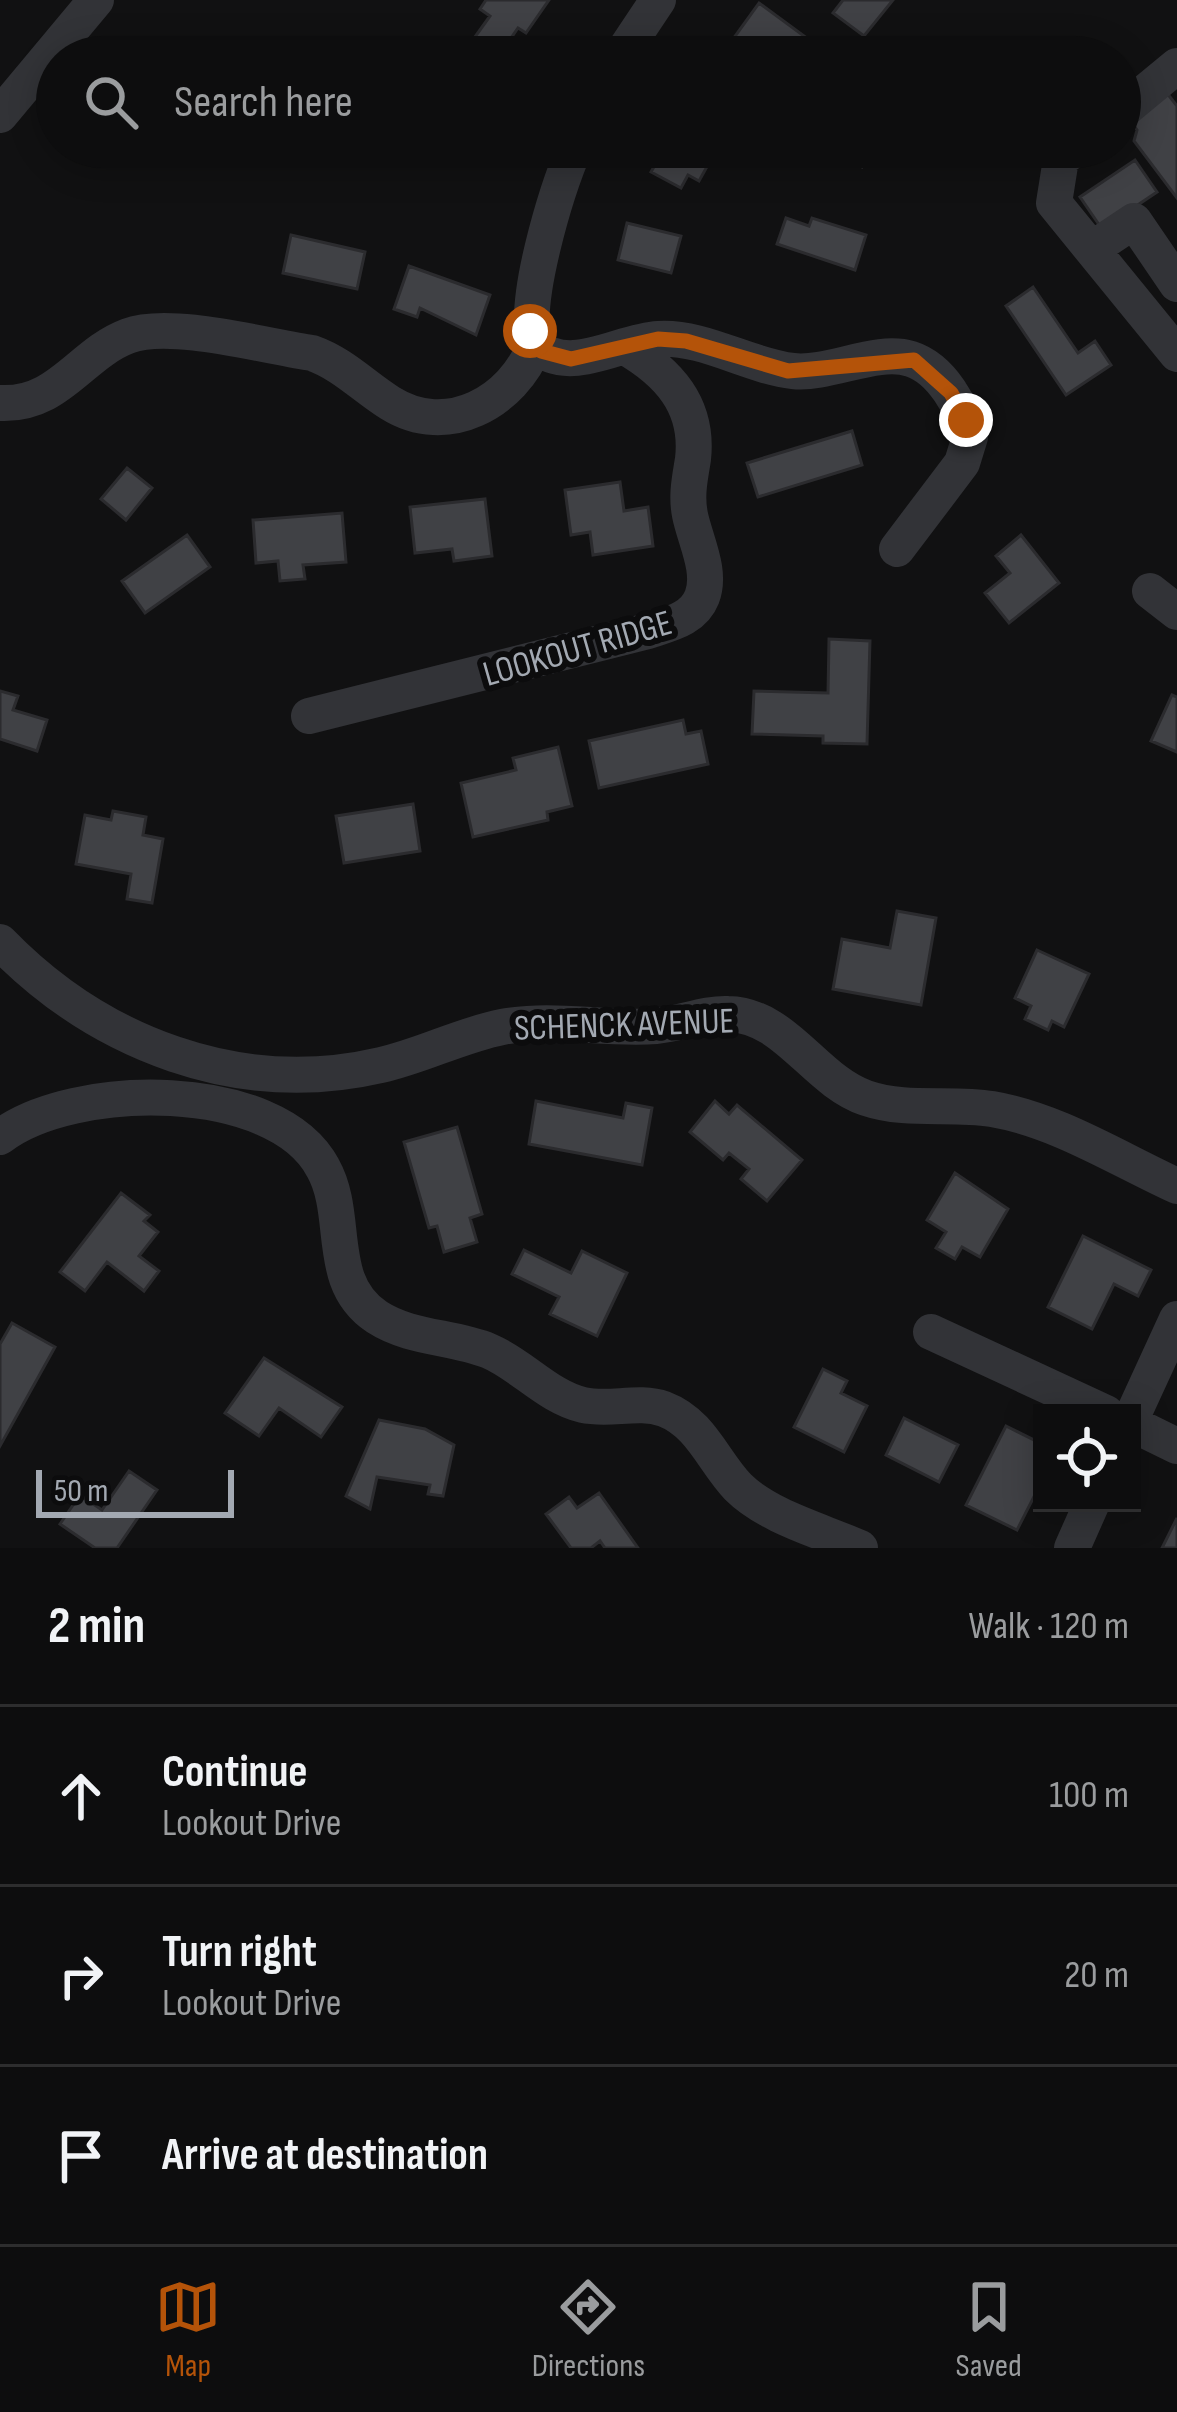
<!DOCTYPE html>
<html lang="en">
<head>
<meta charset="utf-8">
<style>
  body { margin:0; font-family:"Sofia Sans Condensed",sans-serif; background:#1b1b1c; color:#f1f3f6 }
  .controls { position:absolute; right:36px; bottom:36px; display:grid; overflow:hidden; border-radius:0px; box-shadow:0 6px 30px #0003 }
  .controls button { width:108px; height:108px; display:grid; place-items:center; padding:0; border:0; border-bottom:3px solid #2d2d2e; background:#0d0d0e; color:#f1f3f6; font:60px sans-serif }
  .scale { position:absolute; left:36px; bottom:30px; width:198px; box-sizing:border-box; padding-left:12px; border:6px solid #a3a9b2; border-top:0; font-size:33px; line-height:42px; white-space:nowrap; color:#a3a9b2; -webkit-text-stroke:9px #0c0c0d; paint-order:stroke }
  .stop { position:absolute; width:36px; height:36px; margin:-27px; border:9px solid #b45309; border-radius:50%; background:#fff }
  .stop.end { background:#b45309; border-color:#fff; box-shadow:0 3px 12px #0008 }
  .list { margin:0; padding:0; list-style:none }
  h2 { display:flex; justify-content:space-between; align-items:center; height:156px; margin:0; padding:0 48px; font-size:51px }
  h2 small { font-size:39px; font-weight:400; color:#9a9c9e }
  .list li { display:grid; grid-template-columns:78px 1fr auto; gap:36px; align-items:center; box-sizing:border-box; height:180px; padding:0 48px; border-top:3px solid #2d2d2e }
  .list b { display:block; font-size:45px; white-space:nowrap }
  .list p { margin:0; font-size:39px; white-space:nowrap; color:#9a9c9e }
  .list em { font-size:39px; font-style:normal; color:#9a9c9e }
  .icon { flex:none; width:66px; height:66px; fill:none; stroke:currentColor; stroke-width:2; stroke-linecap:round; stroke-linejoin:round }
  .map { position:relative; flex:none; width:1177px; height:1548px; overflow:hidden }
  .search { position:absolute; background:#0d0d0e; box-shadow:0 6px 30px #0003; left:36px; right:36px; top:36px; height:132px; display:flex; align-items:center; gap:30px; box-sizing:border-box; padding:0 42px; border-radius:66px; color:#9a9c9e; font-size:45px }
  .sheet { height:696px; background:#0d0d0e }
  nav { display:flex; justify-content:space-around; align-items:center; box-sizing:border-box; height:168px; border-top:3px solid #2d2d2e; background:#0d0d0e; font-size:33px; color:#9a9c9e }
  nav a { display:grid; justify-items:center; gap:6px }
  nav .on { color:#b45309 }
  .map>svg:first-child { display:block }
  .building { fill:#404145; stroke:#2b2b2e; stroke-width:3 }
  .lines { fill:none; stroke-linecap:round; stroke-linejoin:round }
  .minor { stroke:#323337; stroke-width:36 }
  .route { stroke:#b45309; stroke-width:15 }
  .labels { text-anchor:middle; stroke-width:12; stroke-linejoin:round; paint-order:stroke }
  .street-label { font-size:36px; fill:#a3a9b2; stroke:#0c0c0d }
</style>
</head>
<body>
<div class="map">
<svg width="1177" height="1548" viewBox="0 0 1177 1548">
  <rect width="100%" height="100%" fill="#111112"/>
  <path class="building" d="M486,0H549L526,33L518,28L498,57H480L467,48L490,16L480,9Z
    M843,0H893L864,36L833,13Z
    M759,3L823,50L817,57H720Z
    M1163,88L1177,106V198L1134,141L1137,130L1126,115Z
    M665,147H718L699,181L688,175L681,188L651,172Z
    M848,147H875L862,167L843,155Z
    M1135,160L1157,192L1102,229L1080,197Z
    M786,218L809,226L812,218L866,235L855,270L777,244Z
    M627,223L681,236L671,273L618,260Z
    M291,235L365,252L357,289L283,273Z
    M409,266L490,295L476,335L420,308L417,317L394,309Z
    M1033,287L1078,353L1095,341L1111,365L1066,395L1006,306Z
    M852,431L862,465L758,497L747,463Z
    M127,468L152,488L126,520L101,499Z
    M620,482L624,511L648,507L653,546L593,555L590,532L571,535L565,490Z
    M485,499L492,556L454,561L452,549L415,553L410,507Z
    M342,513L346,562L303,565L305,579L280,581L278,561L256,563L253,520Z
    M187,535L210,567L145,613L122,581Z
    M1021,535L1059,583L1009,623L985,593L1010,573L996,556Z
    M829,639L870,641L867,744L823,743V736L752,734L754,691L828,693Z
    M0,691L18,696L13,710L47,720L37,751L0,739Z
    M1172,695L1177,697V752L1151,741Z
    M683,720L686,734L701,731L708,764L599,788L589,741Z
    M558,747L572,806L547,812L548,820L473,837L461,783L516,770L513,758Z
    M413,804L420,851L344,863L336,816Z
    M113,811L146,817L143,835L163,839L152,903L127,899L131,874L76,864L85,815L111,820Z
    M897,911L936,918L921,1005L833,989L842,939L890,948Z
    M1037,950L1089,974L1064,1027L1052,1021L1048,1030L1025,1019L1031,1006L1015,998Z
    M536,1101L623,1118L626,1103L652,1108L642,1165L529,1144Z
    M715,1101L729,1114L737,1105L802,1160L767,1201L741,1179L749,1169L729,1153L723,1160L690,1132Z
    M457,1127L482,1214L470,1218L477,1242L444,1252L437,1226L429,1228L404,1142Z
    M955,1173L1008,1209L980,1257L962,1247L955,1259L936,1248L946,1232L927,1220Z
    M121,1193L150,1215L144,1221L158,1232L139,1256L159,1271L144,1291L107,1262L85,1291L60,1272Z
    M1083,1236L1151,1270L1138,1296L1114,1284L1092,1329L1048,1307Z
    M524,1250L571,1273L582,1251L627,1273L597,1336L550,1314L559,1297L512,1274Z
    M12,1323L55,1347L0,1446V1344Z
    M264,1358L342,1407L321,1437L279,1408L259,1436L225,1413Z
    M823,1369L847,1381L841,1393L867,1406L844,1452L794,1427Z
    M904,1418L958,1445L939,1482L886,1455Z
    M379,1420L425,1429L454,1445L443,1496L428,1494L430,1485L377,1477L370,1509L346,1496Z
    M1006,1426L1042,1444V1481L1017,1530L966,1505Z
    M129,1471L157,1490L117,1548H95L60,1524L80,1495L102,1510Z
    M599,1493L638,1548H605L600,1541L591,1548H571L546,1514L569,1497L577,1508Z
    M1177,1518V1548H1162Z"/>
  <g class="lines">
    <path class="minor" d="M620,57L658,0
      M1120,113L1177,66
      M0,115L96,0
      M1077,147L1061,159L1054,203L1177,354
      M1092,249L1134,221L1177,284
      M535,345C569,377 619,341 658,339C704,336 748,366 793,371C830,375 876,348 911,359C942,369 963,408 970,437L962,463L897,549
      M535,345C521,303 557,189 575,147
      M0,403C59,406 80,354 128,336C170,320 265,346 312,353C343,364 363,386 390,403C447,439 513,402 535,345
      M1150,591L1177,612
      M309,716L648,631C668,624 693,620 702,597C712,571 695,540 690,515C686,495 690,478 693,459C699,405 668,372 625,347
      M0,942C99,1044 239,1098 381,1065C422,1056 461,1035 502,1027C554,1017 604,1030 656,1026C680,1024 705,1013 728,1014C786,1015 814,1080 866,1098C907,1112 951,1102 992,1109C1057,1120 1118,1159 1177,1186
      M0,1137C73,1081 276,1079 323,1168C350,1216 324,1282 377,1317C411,1339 453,1336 489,1351C522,1365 548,1397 583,1405C610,1411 638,1400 664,1409C701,1423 713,1461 738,1487C768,1517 822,1531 860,1548
      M931,1332L1106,1413
      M1132,1417L1177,1319
      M1132,1424L1177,1446
      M1072,1548L1092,1503"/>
  </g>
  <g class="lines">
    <path class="route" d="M530,331L541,351L571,359L658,339L686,341L788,371L914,360L951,393L966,420"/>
  </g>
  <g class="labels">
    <g class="street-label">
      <text transform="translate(577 647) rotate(-16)" y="13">LOOKOUT RIDGE</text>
      <text transform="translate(624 1023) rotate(-2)" y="13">SCHENCK AVENUE</text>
    </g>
  </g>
</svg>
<div class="controls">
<button><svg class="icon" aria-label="locate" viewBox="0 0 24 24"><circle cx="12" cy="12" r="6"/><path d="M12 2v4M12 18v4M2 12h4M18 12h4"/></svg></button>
</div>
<div class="scale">50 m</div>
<div class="stop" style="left:530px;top:331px"></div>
<div class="stop end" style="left:966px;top:420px"></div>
<div class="search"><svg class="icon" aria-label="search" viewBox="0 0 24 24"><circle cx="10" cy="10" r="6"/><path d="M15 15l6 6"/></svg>Search here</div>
</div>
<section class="sheet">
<h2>2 min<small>Walk · 120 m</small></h2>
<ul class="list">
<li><svg class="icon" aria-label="ahead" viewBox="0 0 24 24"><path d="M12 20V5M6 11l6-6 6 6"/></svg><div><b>Continue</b><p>Lookout Drive</p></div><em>100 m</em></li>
<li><svg class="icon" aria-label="right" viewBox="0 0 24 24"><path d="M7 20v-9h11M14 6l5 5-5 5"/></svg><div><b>Turn right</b><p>Lookout Drive</p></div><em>20 m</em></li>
<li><svg class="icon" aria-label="arrive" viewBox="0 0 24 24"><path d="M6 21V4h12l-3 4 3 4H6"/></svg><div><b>Arrive at destination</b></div></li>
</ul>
</section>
<nav>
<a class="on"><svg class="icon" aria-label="map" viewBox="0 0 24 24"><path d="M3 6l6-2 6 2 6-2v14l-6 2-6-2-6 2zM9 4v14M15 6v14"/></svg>Map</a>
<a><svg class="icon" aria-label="directions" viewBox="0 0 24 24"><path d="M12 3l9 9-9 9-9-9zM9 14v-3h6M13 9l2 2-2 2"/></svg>Directions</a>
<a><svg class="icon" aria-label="saved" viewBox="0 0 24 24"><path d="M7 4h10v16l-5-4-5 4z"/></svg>Saved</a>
</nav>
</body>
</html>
